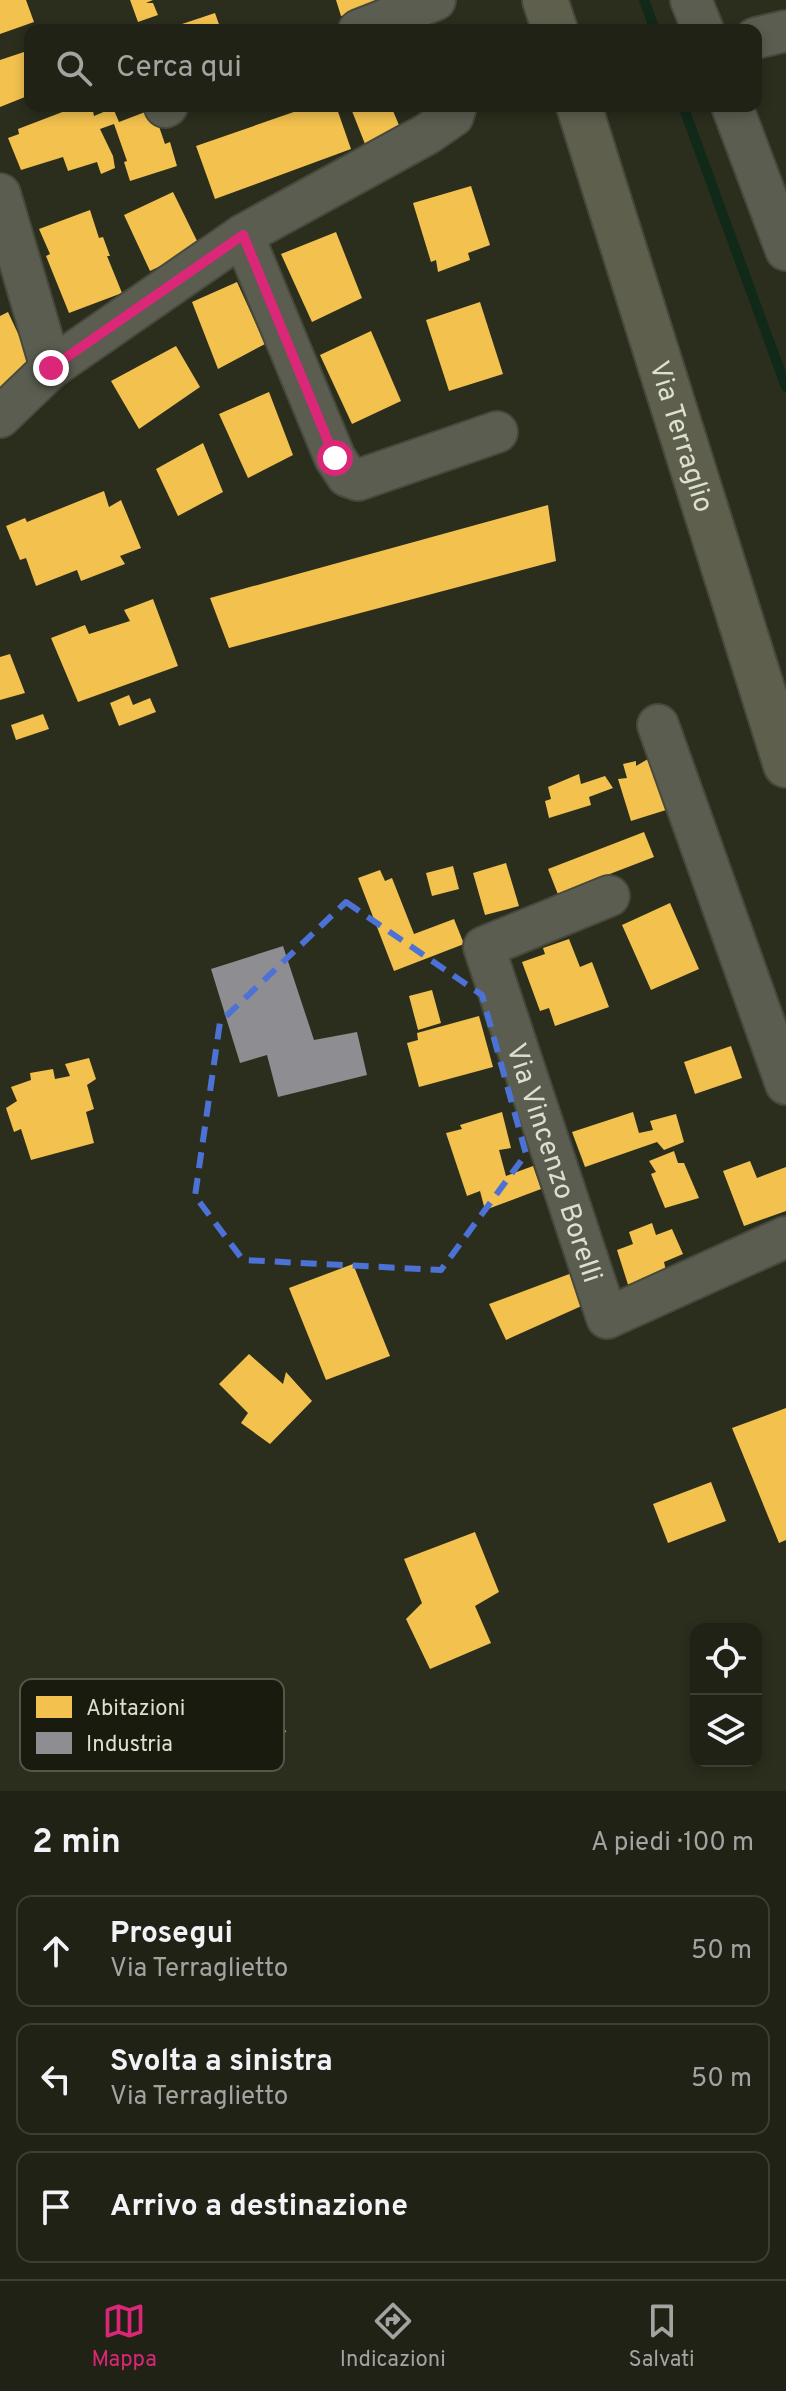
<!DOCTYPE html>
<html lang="it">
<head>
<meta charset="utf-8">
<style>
  body { margin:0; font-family:Overpass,sans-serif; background:#282a1f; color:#f1f3f6 }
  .controls { position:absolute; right:24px; bottom:24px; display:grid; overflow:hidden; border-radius:16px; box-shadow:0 4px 12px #0003 }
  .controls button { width:72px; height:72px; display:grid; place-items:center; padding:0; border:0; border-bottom:2px solid #3d3f35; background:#202216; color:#f1f3f6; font:40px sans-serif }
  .stop { position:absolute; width:24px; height:24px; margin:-18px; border:6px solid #db2777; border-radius:50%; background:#fff }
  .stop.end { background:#db2777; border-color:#fff; box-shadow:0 2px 8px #0008 }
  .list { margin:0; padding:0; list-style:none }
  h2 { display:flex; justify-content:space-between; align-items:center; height:104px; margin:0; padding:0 32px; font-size:34px }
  h2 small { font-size:26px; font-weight:400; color:#a2a4a1 }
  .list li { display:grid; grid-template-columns:52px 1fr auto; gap:24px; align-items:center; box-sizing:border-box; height:112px; margin:0 16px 16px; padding:0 16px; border:2px solid #3d3f35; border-radius:16px }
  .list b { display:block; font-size:30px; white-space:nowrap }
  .list p { margin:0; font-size:26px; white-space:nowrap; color:#a2a4a1 }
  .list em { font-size:26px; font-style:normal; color:#a2a4a1 }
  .icon { flex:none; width:44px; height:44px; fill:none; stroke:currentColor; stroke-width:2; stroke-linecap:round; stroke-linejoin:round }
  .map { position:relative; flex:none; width:786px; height:1791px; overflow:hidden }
  .search { position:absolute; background:#202216; box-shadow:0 4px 12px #0003; left:24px; right:24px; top:24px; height:88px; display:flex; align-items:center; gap:20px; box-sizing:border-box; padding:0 28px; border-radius:16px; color:#a2a4a1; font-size:30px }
  .sheet { height:488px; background:#202216 }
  nav { display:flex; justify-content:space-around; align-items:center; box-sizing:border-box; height:112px; border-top:2px solid #3d3f35; background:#202216; font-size:22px; color:#a2a4a1 }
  nav a { display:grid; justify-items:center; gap:4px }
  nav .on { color:#db2777 }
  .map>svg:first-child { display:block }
  .homes { fill:#f2c14e }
  .industry { fill:#8d8d92 }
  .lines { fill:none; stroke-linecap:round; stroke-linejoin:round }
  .stream { stroke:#102919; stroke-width:10 }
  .street-casing { stroke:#47493c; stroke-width:44 }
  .primary-casing { stroke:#47493c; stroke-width:48 }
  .street { stroke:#5a5d50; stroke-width:40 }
  .primary { stroke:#5f5f4e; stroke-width:44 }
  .route { stroke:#db2777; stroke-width:10 }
  .marked { fill:none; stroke:#4d72d6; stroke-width:6; stroke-dasharray:16 10; stroke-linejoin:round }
  .labels { text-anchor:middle; stroke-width:8; stroke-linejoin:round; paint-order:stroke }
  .street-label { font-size:28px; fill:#dce0ce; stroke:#181b0e }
  .key { fill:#181b0e; stroke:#535648; stroke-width:2 }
  .key-label { font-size:22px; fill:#dce0ce }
</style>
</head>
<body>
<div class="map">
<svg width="786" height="1791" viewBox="0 0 786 1791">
  <rect width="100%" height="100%" fill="#2b2e1d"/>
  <path class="homes" d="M0,0H26L34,22L0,34Z
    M130,0H153L146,3H153L158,15L138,22Z
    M336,0H409L341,16Z
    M215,13L221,30H167V29Z
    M30,50V95L0,107V60Z
    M78,106H92L94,116L113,108L119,122L153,109L165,144L170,142L177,166L130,181L124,162L127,161L114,124L100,129L113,156L115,168L101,174L97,162L68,171L63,157L21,170L8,138L19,134L18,129Z
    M311,106H336L351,149L215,199L196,146Z
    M350,106H391L401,130L365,144Z
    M471,186L490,245L468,253L470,260L438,272L436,260L431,262L413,203Z
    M173,192L200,247L150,271L124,215Z
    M90,210L99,238L103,237L110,256H107L122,293L69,313L46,256L50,254L39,229Z
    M336,232L362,298L312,322L281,254Z
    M237,282L265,344L218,369L192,302Z
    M480,302L503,374L449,391L426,320Z
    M8,312L34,368L9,379L12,386L0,391V316Z
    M371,331L401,401L352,424L320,355Z
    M176,346L200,387L139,429L111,381Z
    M269,392L293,455L248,478L219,414Z
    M203,443L223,492L178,516L156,469Z
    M104,491L109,507L121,500L141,548L120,556L125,564L81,581L77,570L36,586L26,558L20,560L6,526L25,518L27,522Z
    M548,505L556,561L229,648L210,598Z
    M153,599L178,666L78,702L51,638L85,625L89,634L130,621L124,610Z
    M10,654L25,693L0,700V657Z
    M129,695L133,705L150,698L156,712L119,726L110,703Z
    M43,714L49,729L16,740L11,725Z
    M648,759L666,810L631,821L618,779L627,778L623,764L636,761V766Z
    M579,774L581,784L605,776L613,788L589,797L591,805L549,818L545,801L551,799L548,787Z
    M644,832L654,857L589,882L592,890L561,902L548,869Z
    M506,863L519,906L485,915L473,873Z
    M453,866L459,889L432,896L426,873Z
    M380,870L385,881L392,878L414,934L454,919L464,944L394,971L358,878Z
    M670,903L699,969L651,990L622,925Z
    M569,939L580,967L592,962L609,1007L555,1026L549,1008L540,1011L522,962L545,954L543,948Z
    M432,990L441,1023L418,1030L409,996Z
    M479,1016L493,1067L419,1087L407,1043L418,1040L417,1033Z
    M731,1046L742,1078L695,1094L684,1062Z
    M89,1058L96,1079L87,1085L94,1109L86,1112L94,1143L31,1160L21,1129L14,1132L6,1108L17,1101L11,1087L31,1080L30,1073L53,1069L55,1079L70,1076L65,1064Z
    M502,1112L511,1148L499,1150L506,1176L533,1166L541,1189L485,1210L480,1191L467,1196L446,1133L462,1129L460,1125Z
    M633,1112L639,1133L653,1130L650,1121L676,1114L684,1142L664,1150L657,1142L585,1167L572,1132Z
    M674,1151L678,1163H684L699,1198L665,1208L651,1174L656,1172L649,1161Z
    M750,1161L757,1178L786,1167V1211L744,1226L723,1171Z
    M652,1223L656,1235L672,1229L683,1254L664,1262L666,1271L631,1294L617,1250L633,1244L629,1232Z
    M353,1264L390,1356L326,1380L289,1288Z
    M572,1273L586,1304L506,1340L489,1304Z
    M249,1354L283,1384L286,1372L312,1401L270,1444L241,1423L248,1413L219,1384Z
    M786,1408V1540L779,1543L732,1428Z
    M711,1482L726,1521L668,1543L653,1504Z
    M475,1532L499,1592L475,1606L491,1643L430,1669L406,1619L422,1603L404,1559Z
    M271,1694L286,1732L253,1744L238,1706Z"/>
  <path class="industry" d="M283,946L314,1040L357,1032L367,1075L278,1097L267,1055L240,1063L211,969Z"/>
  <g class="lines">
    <path class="stream" d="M644,0L655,30
      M683,106L786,387"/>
    <defs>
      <g id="street">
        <path d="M691,0L703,30"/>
        <path d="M359,30L435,0"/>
        <path d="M756,38L786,31"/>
        <path d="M732,106L786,250"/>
        <path d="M165,107L167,106"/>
        <path d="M0,194L51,368"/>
        <path d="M243,235L335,458L347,476L358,480L497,432"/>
        <path d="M0,417L51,368L243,235L427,134L453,116L456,106"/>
        <path d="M658,725L786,1084"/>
        <path id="s1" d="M609,896L484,947L607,1318L786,1237"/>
      </g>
      <g id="primary">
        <path d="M545,0L555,30"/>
        <path id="s2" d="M579,106L786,765"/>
      </g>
    </defs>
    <use href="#street" class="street-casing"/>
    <use href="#primary" class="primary-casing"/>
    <use href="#street" class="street"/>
    <use href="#primary" class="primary"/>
  </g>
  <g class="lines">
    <path class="route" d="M51,368L243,235L335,458"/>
  </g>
  <path class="marked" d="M346,902L482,995L526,1154L441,1270L243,1260L195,1196L220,1022Z"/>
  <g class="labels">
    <g class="street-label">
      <text dy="10" stroke="none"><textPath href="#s2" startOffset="346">Via Terraglio</textPath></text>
      <text dy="10" stroke="none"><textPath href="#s1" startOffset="362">Via Vincenzo Borelli</textPath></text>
    </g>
  </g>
  <rect x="20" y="1679" width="264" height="92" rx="12" class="key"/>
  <rect x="36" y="1696" width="36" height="22" fill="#f2c14e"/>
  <rect x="36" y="1732" width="36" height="22" fill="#8d8d92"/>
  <g class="key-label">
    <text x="86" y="1715">Abitazioni</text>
    <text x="86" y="1751">Industria</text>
  </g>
</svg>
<div class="controls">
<button><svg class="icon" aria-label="locate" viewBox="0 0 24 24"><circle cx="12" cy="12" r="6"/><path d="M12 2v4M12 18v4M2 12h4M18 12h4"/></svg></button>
<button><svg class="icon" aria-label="layers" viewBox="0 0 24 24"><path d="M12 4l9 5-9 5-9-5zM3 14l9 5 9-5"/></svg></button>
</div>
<div class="stop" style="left:335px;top:458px"></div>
<div class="stop end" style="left:51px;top:368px"></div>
<div class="search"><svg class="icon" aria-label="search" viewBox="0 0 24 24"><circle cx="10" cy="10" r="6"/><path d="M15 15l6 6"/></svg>Cerca qui</div>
</div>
<section class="sheet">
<h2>2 min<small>A piedi · 100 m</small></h2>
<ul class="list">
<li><svg class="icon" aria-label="ahead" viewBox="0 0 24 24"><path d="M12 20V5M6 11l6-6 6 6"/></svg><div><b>Prosegui</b><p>Via Terraglietto</p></div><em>50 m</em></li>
<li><svg class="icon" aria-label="left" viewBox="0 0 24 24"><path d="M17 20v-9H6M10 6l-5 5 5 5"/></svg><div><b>Svolta a sinistra</b><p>Via Terraglietto</p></div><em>50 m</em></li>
<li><svg class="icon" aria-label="arrive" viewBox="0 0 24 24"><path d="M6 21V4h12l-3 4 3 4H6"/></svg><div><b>Arrivo a destinazione</b></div></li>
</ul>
</section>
<nav>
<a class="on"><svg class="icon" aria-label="map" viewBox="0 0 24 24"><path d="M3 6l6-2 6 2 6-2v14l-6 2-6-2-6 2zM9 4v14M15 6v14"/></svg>Mappa</a>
<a><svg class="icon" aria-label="directions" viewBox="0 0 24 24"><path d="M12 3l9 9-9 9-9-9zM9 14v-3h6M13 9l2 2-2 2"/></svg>Indicazioni</a>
<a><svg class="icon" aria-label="saved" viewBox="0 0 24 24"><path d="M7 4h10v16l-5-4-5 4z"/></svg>Salvati</a>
</nav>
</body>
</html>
